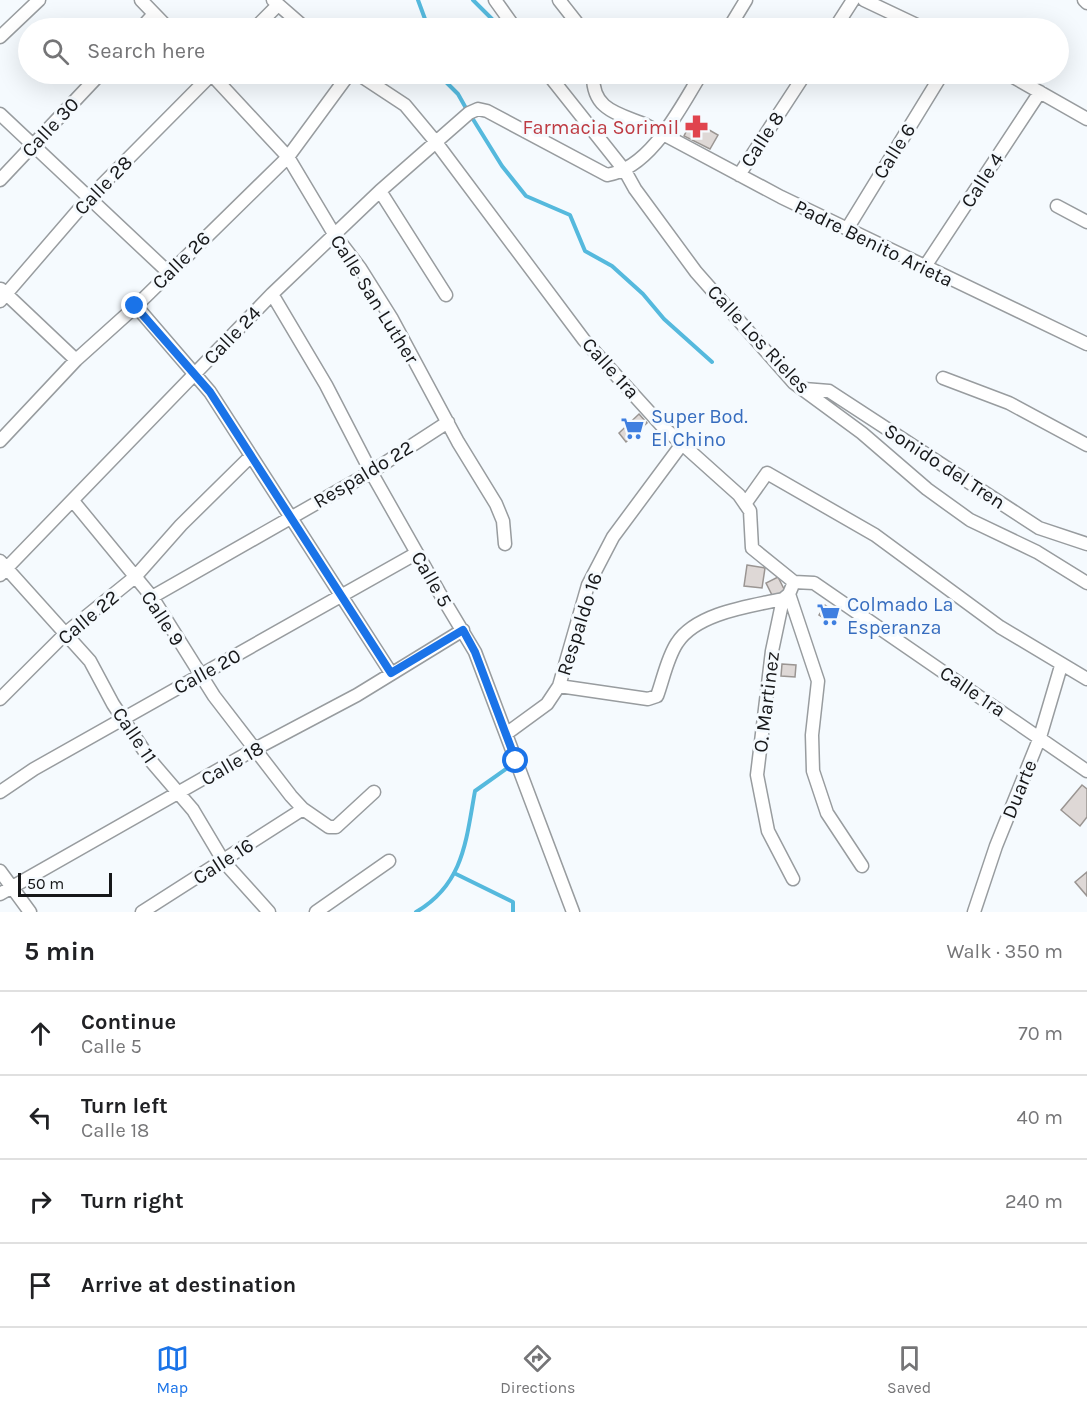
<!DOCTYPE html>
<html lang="en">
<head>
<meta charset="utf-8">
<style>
  body { margin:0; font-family:Karla,sans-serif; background:#f2f2f2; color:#202124 }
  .scale { position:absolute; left:18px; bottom:15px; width:94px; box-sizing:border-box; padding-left:6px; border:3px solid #161719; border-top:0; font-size:16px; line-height:21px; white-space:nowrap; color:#161719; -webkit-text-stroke:4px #f5fafe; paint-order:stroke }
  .stop { position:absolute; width:18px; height:18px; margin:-14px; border:4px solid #1a73e8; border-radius:50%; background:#fff }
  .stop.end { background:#1a73e8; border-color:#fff; box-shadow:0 2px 6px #0008 }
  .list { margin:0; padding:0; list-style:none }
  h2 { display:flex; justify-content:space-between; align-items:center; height:78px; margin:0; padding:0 24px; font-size:26px }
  h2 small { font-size:20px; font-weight:400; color:#757577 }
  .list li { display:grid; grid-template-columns:39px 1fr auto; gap:18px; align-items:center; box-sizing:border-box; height:84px; padding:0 24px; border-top:2px solid #e0e0e0 }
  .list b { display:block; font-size:22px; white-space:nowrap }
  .list p { margin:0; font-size:20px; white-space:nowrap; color:#757577 }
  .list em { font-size:20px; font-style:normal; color:#757577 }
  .icon { flex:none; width:33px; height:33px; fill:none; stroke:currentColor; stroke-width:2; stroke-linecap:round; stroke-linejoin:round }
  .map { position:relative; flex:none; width:1087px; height:912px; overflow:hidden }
  .search { position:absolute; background:#fff; box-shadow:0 6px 24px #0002; left:18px; right:18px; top:18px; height:66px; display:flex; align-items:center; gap:15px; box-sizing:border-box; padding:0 21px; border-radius:33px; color:#757577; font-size:22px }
  .sheet { height:414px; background:#fff }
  nav { display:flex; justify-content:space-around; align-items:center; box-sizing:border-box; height:84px; border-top:2px solid #e0e0e0; background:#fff; font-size:16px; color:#757577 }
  nav a { display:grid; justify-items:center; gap:3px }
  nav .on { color:#1a73e8 }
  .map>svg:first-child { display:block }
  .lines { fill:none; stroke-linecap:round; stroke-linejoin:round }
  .stream { stroke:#55b9dd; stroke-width:4 }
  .building { fill:#ded8d6; stroke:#9a9592; stroke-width:1.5 }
  .minor-casing { stroke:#989c9f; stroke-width:15 }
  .minor { stroke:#fff; stroke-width:12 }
  .route { stroke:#1a73e8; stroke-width:8 }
  .labels { text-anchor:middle; stroke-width:6; stroke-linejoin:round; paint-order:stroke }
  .street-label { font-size:20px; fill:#161719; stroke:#f5fafe }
  .health-label { font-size:20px; fill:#be3a42; stroke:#f5fafe; text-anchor:end }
  .shop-label { font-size:20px; fill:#366cbe; stroke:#f5fafe; text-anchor:start }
</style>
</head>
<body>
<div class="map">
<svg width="1087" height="912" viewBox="0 0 1087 912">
  <rect width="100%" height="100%" fill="#f5fafe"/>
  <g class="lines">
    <path class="stream" d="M418,0L425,19L422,28
      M473,0L492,19
      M438,74L458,94L467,110
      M471,116L502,166L526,196L570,215L585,251L612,266L643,294L664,319L712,362
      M454,873L513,902V912
      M416,912C464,884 466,840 475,791L513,764"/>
  </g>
  <path class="building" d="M692,120L718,135L710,149L684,136Z
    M639,414L647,423L626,442L619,433Z
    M747,565L765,568L762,588L744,586Z
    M778,577L785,591L773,597L766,583Z
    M825,605L839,615L833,624L819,615Z
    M782,664L796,665L795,677L781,676Z
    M1082,785L1087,789V817L1080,826L1061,810Z
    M1087,872V896L1075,882Z"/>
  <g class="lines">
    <defs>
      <path id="minor" d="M141,0L168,28
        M273,0L305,28
        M495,0L515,28
        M559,0L581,28
        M864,0L923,28
        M1084,0L1087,3
        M141,28L154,14
        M255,28L278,5
        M729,28L746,0
        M835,28L853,0
        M0,37L39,0
        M211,74L288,157L334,234L360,268L392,319L458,442L496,504L503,521L505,544
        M358,74L405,105L435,141L584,340L662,426L739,495L750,511L752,548L794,582L814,583L1087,771
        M548,74L625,171L635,189L696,272L794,383L862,433L927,489L970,520L1037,552L1087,583
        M593,74C592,110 617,113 646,125L781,197L1087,344
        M1008,74L1087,119
        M0,114L168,272
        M739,175L805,74
        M0,180L100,74
        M380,191L446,295
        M1057,206L1087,222
        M847,229L942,74
        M924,268L1040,92
        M1,289L76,360
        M272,294L326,385L371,472L439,592L475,652L573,912
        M0,301L88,199L212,74
        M136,306L210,392L391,673
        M943,378L1009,403L1087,445
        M804,389L829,391L1039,528L1087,544
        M0,441L76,360L136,306L288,157L349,74
        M73,501L152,597L214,696L291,796L303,809L329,827H336L374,792
        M745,504L767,473L875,535L1000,627L1087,679
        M0,561L90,661L113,704L151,761L193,810L224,862L269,912
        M0,575L272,294L380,191L469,113L478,109L487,111L607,175C651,168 680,108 701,74
        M789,594L818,681L812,735L813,771L827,813L862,866
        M152,597L371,472L448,422
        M783,599L772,651L757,775L768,831L793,879
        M559,686L648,699L657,696C663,680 667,658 677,643C696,613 750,606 783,599L789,594L794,582
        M0,699L67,632L135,577L181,525L251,456
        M506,734L547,704L559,686L588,585L613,537L682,444
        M0,792L34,769L417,553
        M0,871L30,912
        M0,894L255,749L357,695L463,630
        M142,912L303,809
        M316,912L389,861
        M974,912L996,846L1040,737L1061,666"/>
    </defs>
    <use href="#minor" class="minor-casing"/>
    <use href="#minor" class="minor"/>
  </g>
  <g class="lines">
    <path class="route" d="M135,306L210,392L391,673L463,630L475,652L516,761"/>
  </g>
  <defs>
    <symbol id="pharmacy-bare" viewBox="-9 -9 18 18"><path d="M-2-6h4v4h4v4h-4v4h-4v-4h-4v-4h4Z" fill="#e0444e" stroke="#f5fafe" stroke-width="2.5" paint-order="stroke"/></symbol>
    <symbol id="supermarket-bare" viewBox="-9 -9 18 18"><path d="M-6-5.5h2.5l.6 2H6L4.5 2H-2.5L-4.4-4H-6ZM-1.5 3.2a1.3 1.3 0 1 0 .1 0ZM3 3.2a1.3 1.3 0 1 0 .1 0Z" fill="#3f7fe0" stroke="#f5fafe" stroke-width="2.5" paint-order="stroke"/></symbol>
  </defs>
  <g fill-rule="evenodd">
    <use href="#pharmacy-bare" x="680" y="110" width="33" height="33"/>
    <use href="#supermarket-bare" x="616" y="412" width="33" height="33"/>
    <use href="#supermarket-bare" x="812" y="598" width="33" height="33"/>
  </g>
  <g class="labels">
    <g class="street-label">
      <text transform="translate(50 127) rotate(-47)" y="7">Calle 30</text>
      <text transform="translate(762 139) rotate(-57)" y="7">Calle 8</text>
      <text transform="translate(894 151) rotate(-58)" y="7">Calle 6</text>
      <text transform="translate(982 180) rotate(-57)" y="7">Calle 4</text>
      <text transform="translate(103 185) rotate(-46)" y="7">Calle 28</text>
      <text transform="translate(874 243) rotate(26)" y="7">Padre Benito Arieta</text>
      <text transform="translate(181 260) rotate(-45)" y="7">Calle 26</text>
      <text transform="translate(375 299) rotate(58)" y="7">Calle San Luther</text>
      <text transform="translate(232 335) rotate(-46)" y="7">Calle 24</text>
      <text transform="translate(759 339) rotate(47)" y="7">Calle Los Rieles</text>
      <text transform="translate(611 368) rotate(48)" y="7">Calle 1ra</text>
      <text transform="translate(945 466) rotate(33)" y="7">Sonido del Tren</text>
      <text transform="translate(363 474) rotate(-31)" y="7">Respaldo 22</text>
      <text transform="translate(432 579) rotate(60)" y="7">Calle 5</text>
      <text transform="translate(88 617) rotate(-40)" y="7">Calle 22</text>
      <text transform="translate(163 618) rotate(57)" y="7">Calle 9</text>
      <text transform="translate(579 624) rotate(-72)" y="7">Respaldo 16</text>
      <text transform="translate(207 671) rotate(-29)" y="7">Calle 20</text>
      <text transform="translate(973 691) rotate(34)" y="7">Calle 1ra</text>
      <text transform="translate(766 702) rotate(-83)" y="7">O. Martinez</text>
      <text transform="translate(135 735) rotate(56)" y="7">Calle 11</text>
      <text transform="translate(232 763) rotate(-30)" y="7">Calle 18</text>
      <text transform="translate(1019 789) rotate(-68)" y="7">Duarte</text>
      <text transform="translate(223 861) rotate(-33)" y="7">Calle 16</text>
    </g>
    <g class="health-label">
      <text x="679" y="134">Farmacia Sorimil</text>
    </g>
    <g class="shop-label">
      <text x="651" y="423">Super Bod.<tspan x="651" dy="23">El Chino</tspan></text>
      <text x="847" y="611">Colmado La<tspan x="847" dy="23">Esperanza</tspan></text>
    </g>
  </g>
</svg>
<div class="scale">50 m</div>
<div class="stop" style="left:516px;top:761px"></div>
<div class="stop end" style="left:135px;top:306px"></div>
<div class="search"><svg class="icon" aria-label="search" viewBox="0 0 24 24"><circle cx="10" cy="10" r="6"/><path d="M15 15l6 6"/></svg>Search here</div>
</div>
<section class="sheet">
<h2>5 min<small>Walk · 350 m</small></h2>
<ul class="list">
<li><svg class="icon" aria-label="ahead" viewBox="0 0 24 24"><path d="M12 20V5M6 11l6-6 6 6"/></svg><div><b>Continue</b><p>Calle 5</p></div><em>70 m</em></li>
<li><svg class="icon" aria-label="left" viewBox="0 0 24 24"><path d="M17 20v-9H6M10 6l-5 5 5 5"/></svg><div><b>Turn left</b><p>Calle 18</p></div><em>40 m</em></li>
<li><svg class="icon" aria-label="right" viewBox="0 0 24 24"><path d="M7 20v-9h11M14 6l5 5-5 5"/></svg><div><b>Turn right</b></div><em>240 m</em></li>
<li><svg class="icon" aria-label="arrive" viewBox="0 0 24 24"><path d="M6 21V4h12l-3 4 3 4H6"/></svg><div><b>Arrive at destination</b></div></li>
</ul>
</section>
<nav>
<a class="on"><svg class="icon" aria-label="map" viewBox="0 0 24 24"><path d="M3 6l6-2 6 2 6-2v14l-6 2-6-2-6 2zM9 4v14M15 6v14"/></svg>Map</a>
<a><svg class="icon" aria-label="directions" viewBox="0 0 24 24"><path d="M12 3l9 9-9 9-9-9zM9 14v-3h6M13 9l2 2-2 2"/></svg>Directions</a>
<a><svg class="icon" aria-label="saved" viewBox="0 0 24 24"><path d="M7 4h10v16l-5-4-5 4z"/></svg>Saved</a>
</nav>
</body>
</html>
